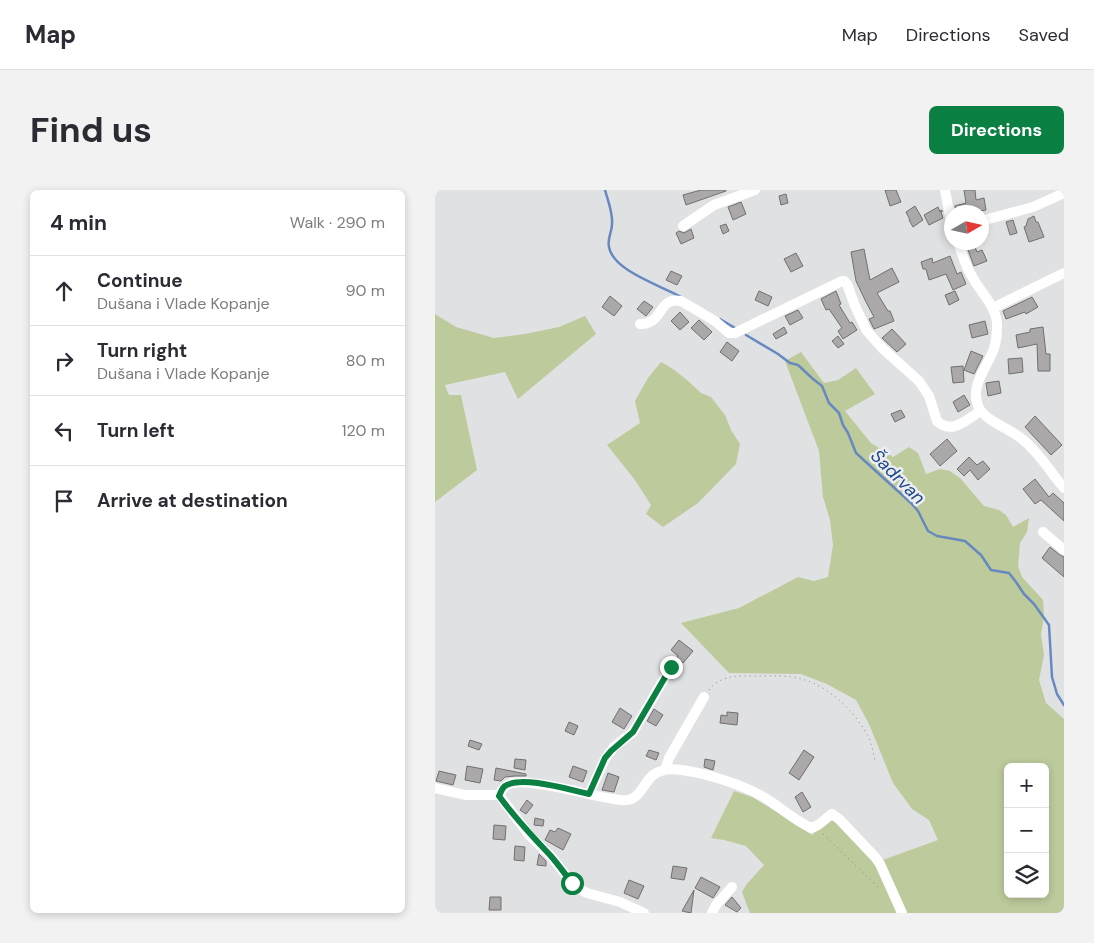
<!DOCTYPE html>
<html lang="en">
<head>
<meta charset="utf-8">
<style>
  body { margin:0; font-family:"DM Sans",sans-serif; background:#f2f2f3; color:#2b2b33 }
  .controls { position:absolute; right:15px; bottom:15px; display:grid; overflow:hidden; border-radius:8px; box-shadow:0 2px 8px #0003 }
  .controls button { width:45px; height:45px; display:grid; place-items:center; padding:0; border:0; border-bottom:1px solid #e1e1e2; background:#fff; color:#2b2b33; font:25px sans-serif }
  .compass { position:absolute; left:509px; top:15px; width:45px; height:45px; border-radius:50%; background:#fff; box-shadow:0 2px 8px #0003; rotate:81deg }
  .stop { position:absolute; width:15px; height:15px; margin:-11px; border:4px solid #0b8043; border-radius:50%; background:#fff }
  .stop.end { background:#0b8043; border-color:#fff; box-shadow:0 1px 5px #0008 }
  .list { margin:0; padding:0; list-style:none }
  h2 { display:flex; justify-content:space-between; align-items:center; height:65px; margin:0; padding:0 20px; font-size:21px }
  h2 small { font-size:16px; font-weight:400; color:#7c7c81 }
  .list li { display:grid; grid-template-columns:32px 1fr auto; gap:15px; align-items:center; box-sizing:border-box; height:70px; padding:0 20px; border-top:1px solid #e1e1e2 }
  .list b { display:block; font-size:19px; white-space:nowrap }
  .list p { margin:0; font-size:16px; white-space:nowrap; color:#7c7c81 }
  .list em { font-size:16px; font-style:normal; color:#7c7c81 }
  .icon { flex:none; width:28px; height:28px; fill:none; stroke:currentColor; stroke-width:2; stroke-linecap:round; stroke-linejoin:round }
  .map { position:relative; flex:none; width:629px; height:723px; overflow:hidden; border-radius:8px }
  header { display:flex; align-items:center; gap:30px; box-sizing:border-box; height:70px; padding:0 25px; background:#fff; border-bottom:1px solid #e1e1e2 }
  header strong { font-size:24px }
  nav { display:flex; gap:28px; margin-inline-start:auto; font-size:18px }
  .intro { display:flex; align-items:center; justify-content:space-between; box-sizing:border-box; height:120px; padding:0 30px }
  h1 { margin:0; font-size:35px }
  .button { padding:12px 22px; border-radius:8px; background:#0b8043; color:#fff; font-size:18px; font-weight:700 }
  main { display:flex; gap:30px; padding:0 30px }
  aside { flex:1; background:#fff; border-radius:8px; box-shadow:0 2px 8px #0003 }
  .map>svg:first-child { display:block }
  .green { fill:#bdca9c; fill-rule:evenodd }
  .lines { fill:none; stroke-linecap:round; stroke-linejoin:round }
  .stream { stroke:#6789bf; stroke-width:2.5 }
  .building { fill:#aaa8a8; stroke:#716f6f }
  .path { stroke:#848586; stroke-width:1; stroke-dasharray:1 4; stroke-linecap:butt }
  .street { stroke:#fff; stroke-width:10 }
  .route { stroke:#0b8043; stroke-width:6 }
  .labels { text-anchor:middle; stroke-width:5; stroke-linejoin:round; paint-order:stroke }
  .water-label { font-size:18px; font-style:italic; fill:#214a8e; stroke:#edeef0 }
</style>
</head>
<body>
<header>
<strong>Map</strong>
<nav><a>Map</a><a>Directions</a><a>Saved</a></nav>
</header>
<div class="intro"><h1>Find us</h1><a class="button">Directions</a></div>
<main>
<aside>
<h2>4 min<small>Walk · 290 m</small></h2>
<ul class="list">
<li><svg class="icon" aria-label="ahead" viewBox="0 0 24 24"><path d="M12 20V5M6 11l6-6 6 6"/></svg><div><b>Continue</b><p>Dušana i Vlade Kopanje</p></div><em>90 m</em></li>
<li><svg class="icon" aria-label="right" viewBox="0 0 24 24"><path d="M7 20v-9h11M14 6l5 5-5 5"/></svg><div><b>Turn right</b><p>Dušana i Vlade Kopanje</p></div><em>80 m</em></li>
<li><svg class="icon" aria-label="left" viewBox="0 0 24 24"><path d="M17 20v-9H6M10 6l-5 5 5 5"/></svg><div><b>Turn left</b></div><em>120 m</em></li>
<li><svg class="icon" aria-label="arrive" viewBox="0 0 24 24"><path d="M6 21V4h12l-3 4 3 4H6"/></svg><div><b>Arrive at destination</b></div></li>
</ul>
</aside>
<div class="map">
<svg width="629" height="723" viewBox="0 0 629 723">
  <rect width="100%" height="100%" fill="#e0e1e3"/>
  <path class="green" d="M0,124L21,137L59,148L90,144L124,137L150,126L161,144L83,209L70,182L10,195L14,205H26L42,280L0,312Z
    M366,162L389,193L403,190L421,178L440,204L410,221L436,253L458,267L474,257L483,263L491,284L505,279L515,281L526,289L549,316L564,320L571,325L578,337L594,328L592,342L585,353L583,376L587,387L608,410L609,425L606,445L609,465L604,490L611,513L629,529V723H470L445,671L503,650L494,630L477,619L458,593L434,534L421,510L392,494L366,484L294,483L246,433L304,418L363,387L379,391L393,387L398,355L395,330L388,307L384,261L350,171ZM573,577H610V704H573Z
    M226,172L238,179L252,190L266,203L276,207L290,225L296,240L305,254L301,274L263,313L228,337L211,324L216,315L200,290L172,255L205,233L200,211L213,188Z
    M299,601L317,607L352,628L377,645L396,628L438,668L465,723H315L307,702L311,695L329,675L311,656L289,650L276,648Z"/>
  <g class="lines">
    <path class="stream" d="M170,0C173,11 178,23 177,34C177,42 172,49 174,57C178,81 227,96 246,107
      M285,129L300,138
      M311,145L343,164L355,173L363,175L378,189L387,196L394,213L404,223L408,235L413,243L421,263L476,313L483,321L493,341L502,346L530,351L546,365L556,380L574,383L581,392L589,404L599,414L614,435L617,487L622,504L629,515"/>
  </g>
  <path class="building" d="M266,0H291V1L251,15L248,5Z
    M450,0H461L466,12L455,16Z
    M529,0H540L541,10L549,8L551,20L538,22H521L520,16L531,13Z
    M351,4L353,13L346,15L344,6Z
    M306,12L311,24L298,30L293,17Z
    M480,16L488,30L478,37L474,30H475L471,22Z
    M503,17L505,22V21L507,20V22H506L508,28L494,35L489,25Z
    M599,26L601,32H603L609,47L594,52L589,37L591,36L593,29Z
    M578,30L582,43L575,45L571,32Z
    M291,34L294,41L288,44L285,36Z
    M256,39L259,48L246,54L241,43L244,41L249,43Z
    M530,52H538L542,62L547,60L552,71L539,76Z
    M429,59L435,90L457,78L464,92L442,103L453,121H455L459,131L439,139L434,129L439,127L431,112L421,91L416,62Z
    M361,63L368,76L356,82L349,69Z
    M515,66L522,84L526,82L531,94L518,100L511,84L494,90L491,79H488L486,72L497,68L498,73Z
    M236,81L247,86L242,95L231,90Z
    M324,101L337,107L333,116L320,110Z
    M401,101L406,114L404,115L415,133L417,132L422,140L408,149L403,141L407,138L394,119L391,120L386,109Z
    M520,101L524,110L514,115L510,105Z
    M175,106L187,116L179,126L167,117Z
    M597,107L603,117L591,124L590,122L571,129L568,121Z
    M209,111L218,117L211,126L202,119Z
    M363,120L368,128L355,135L350,126Z
    M245,122L254,132L245,140L236,131Z
    M264,130L277,142L269,150L256,138Z
    M550,131L553,144L537,148L534,135Z
    M349,137L352,143L341,149L338,144Z
    M608,137L611,164H615V181H603L602,154L583,158L581,145L595,142V139Z
    M457,139L471,154L462,162L447,148Z
    M403,146L409,154L403,158L397,151Z
    M292,152L304,161L297,171L285,162Z
    M536,161L548,166L539,184L529,180Z
    M587,168L588,182L574,184L573,169Z
    M528,176L529,192L518,193L516,177Z
    M564,191L566,203L553,206L551,193Z
    M529,205L535,215L523,222L518,212Z
    M466,220L470,227L460,232L456,224Z
    M600,226L627,255L616,265L590,237Z
    M512,249L522,261L505,276L495,264Z
    M534,267L542,275L548,271L555,279L543,290L535,280L529,286L522,279Z
    M600,289L614,307L618,303L629,313V331L606,310L600,314L588,299Z
    M615,357L625,365L629,367V387L607,368Z
    M244,450L258,461L248,473L241,468L243,466L236,460Z
    M185,518L197,526L189,539L177,532Z
    M219,519L228,525L221,536L212,531Z
    M292,522L303,523L302,535L285,533L286,525L292,526Z
    M134,532L143,536L139,545L130,541Z
    M35,550L47,554L44,560L33,556Z
    M214,560L224,563L221,570L211,566Z
    M369,560L379,567L364,590L354,583Z
    M80,569L91,570L90,580L79,578Z
    M270,569L280,571L278,580L269,577Z
    M32,576L48,579L45,593L30,590Z
    M138,576L152,581L148,592L134,587Z
    M61,578L91,584V586H80L70,587L66,591L59,590Z
    M4,581L21,585L18,595L1,591Z
    M173,583L184,587L179,602L167,600Z
    M367,602L376,617L368,622L360,607Z
    M92,610L98,615L91,624L85,620Z
    M100,628L109,630L108,636L99,635Z
    M59,635L71,636L70,650L58,649Z
    M123,638L136,644L128,660L110,650L115,640L120,642Z
    M80,656L90,657L89,671L79,670Z
    M104,664L111,671V676L102,675Z
    M238,676L252,678L249,690L236,688Z
    M266,687L285,697L278,708L260,698Z
    M194,690L209,696L203,709L189,703Z
    M259,700L256,723L247,721Z
    M55,707H66V720H54Z
    M297,707L306,718L302,722L290,715Z"/>
  <g class="lines">
    <path class="path" d="M274,500C285,485 302,486 320,486C334,486 348,485 362,488C390,493 416,518 430,541C436,550 438,561 440,571
      M388,644L445,699"/>
    <path class="street" d="M510,0L516,32
      M546,31L598,17L629,3
      M248,36L279,15L320,0
      M523,52C527,65 531,77 538,88C546,103 561,116 562,134C562,143 562,152 558,161C551,179 534,197 544,218C551,231 575,239 587,249C604,262 615,282 629,298
      M558,118L629,83
      M205,134C228,135 223,106 246,111L280,131L294,143H300L407,91H409L412,94L420,116L432,141L447,158L484,191L494,206L502,231C517,245 531,230 544,222H547
      M608,342L629,360
      M230,580L234,568L269,507
      M0,598L30,605H64
      M154,604L170,569L179,557L198,542L236,477
      M209,723L185,712L152,703L144,699L137,693L116,666L95,646L64,605C67,599 70,595 77,593C86,591 95,593 103,594C131,597 158,607 186,610C209,613 207,586 226,581C238,577 252,581 264,583C288,589 314,597 335,611C348,620 361,631 376,638C385,636 390,628 397,624L404,629L440,667L445,674L467,723
      M277,723L281,715L297,697"/>
  </g>
  <g class="lines">
    <path class="route" d="M137,693C130,684 123,674 115,665C96,645 80,628 64,606C66,602 67,598 70,596C87,585 135,600 154,604L170,568L176,561L198,542L236,477"/>
  </g>
  <g class="labels">
    <g class="water-label">
      <text transform="translate(463 287) rotate(45)" y="6">Šadrvan</text>
    </g>
  </g>
</svg>
<div class="controls">
<button>+</button>
<button>−</button>
<button><svg class="icon" aria-label="layers" viewBox="0 0 24 24"><path d="M12 4l9 5-9 5-9-5zM3 14l9 5 9-5"/></svg></button>
</div>
<svg class="compass" viewBox="-18 -18 36 36"><path d="M0-13l5 13h-10z" fill="#e53935"/><path d="M0 13l5-13h-10z" fill="#7c7c81"/></svg>
<div class="stop" style="left:137px;top:693px"></div>
<div class="stop end" style="left:236px;top:477px"></div>
</div>
</main>
</body>
</html>
